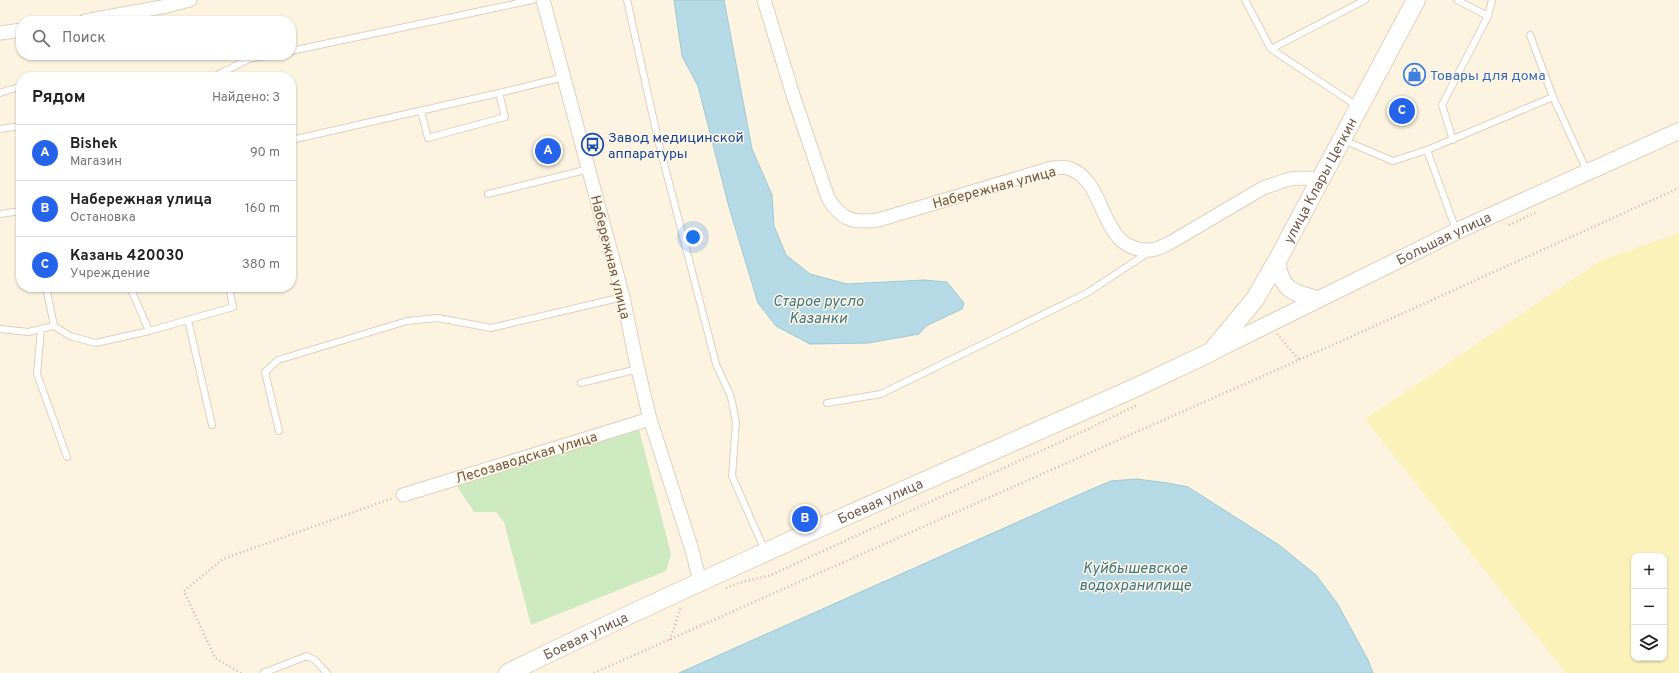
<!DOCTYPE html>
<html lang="ru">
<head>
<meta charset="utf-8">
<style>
  body { margin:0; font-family:Overpass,sans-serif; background:#f2f2f2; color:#222 }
  .controls { position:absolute; right:12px; bottom:12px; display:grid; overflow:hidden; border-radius:8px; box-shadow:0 1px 3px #0004 }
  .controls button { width:36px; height:36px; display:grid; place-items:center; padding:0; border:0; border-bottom:1px solid #e0e0e0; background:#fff; color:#222; font:20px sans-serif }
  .you { position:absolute; left:693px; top:237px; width:14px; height:14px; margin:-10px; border:3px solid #fff; border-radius:50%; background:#1a73e8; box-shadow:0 0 0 6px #1a73e833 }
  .badge { display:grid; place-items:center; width:26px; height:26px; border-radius:50%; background:#2563eb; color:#fff; font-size:13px; font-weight:700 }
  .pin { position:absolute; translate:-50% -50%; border:2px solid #fff; box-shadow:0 1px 4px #0006 }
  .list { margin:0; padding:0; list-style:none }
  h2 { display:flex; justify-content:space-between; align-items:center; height:52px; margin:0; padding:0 16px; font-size:17px }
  h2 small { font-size:13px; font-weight:400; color:#767676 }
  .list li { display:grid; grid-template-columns:26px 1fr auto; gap:12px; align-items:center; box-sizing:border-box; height:56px; padding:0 16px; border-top:1px solid #e0e0e0 }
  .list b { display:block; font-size:15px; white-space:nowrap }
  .list p { margin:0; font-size:13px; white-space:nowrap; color:#767676 }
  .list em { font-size:13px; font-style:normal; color:#767676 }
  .icon { flex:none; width:22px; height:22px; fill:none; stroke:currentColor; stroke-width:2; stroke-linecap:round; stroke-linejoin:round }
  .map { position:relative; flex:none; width:1679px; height:673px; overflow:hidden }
  .search { position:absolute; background:#fff; box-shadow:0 1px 3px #0004; left:16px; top:16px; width:280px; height:44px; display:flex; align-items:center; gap:10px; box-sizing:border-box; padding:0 14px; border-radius:16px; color:#767676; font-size:15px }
  .panel { position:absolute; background:#fff; box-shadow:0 1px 3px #0004; left:16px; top:72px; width:280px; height:220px; border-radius:16px }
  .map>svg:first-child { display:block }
  .green { fill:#cde9bf }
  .sand { fill:#fbf2ba; fill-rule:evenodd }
  .water { fill:#b5dae5; stroke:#9cc9d6 }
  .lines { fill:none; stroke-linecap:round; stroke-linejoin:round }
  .service-casing { stroke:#e0d0bc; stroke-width:8 }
  .minor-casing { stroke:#e0d0bc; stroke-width:15 }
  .tertiary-casing { stroke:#e0d0bc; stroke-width:18 }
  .secondary-casing { stroke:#e5d1ba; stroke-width:20 }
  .path { stroke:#d5b69c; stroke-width:2.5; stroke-dasharray:1 3; stroke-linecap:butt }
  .service { stroke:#fff; stroke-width:6 }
  .minor { stroke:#fff; stroke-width:13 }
  .tertiary { stroke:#fff; stroke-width:16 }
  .secondary { stroke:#fff; stroke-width:18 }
  .labels { text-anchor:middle; stroke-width:3; stroke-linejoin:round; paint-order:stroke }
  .shop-label { font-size:14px; fill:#366cbe; stroke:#fff7e6; text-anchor:start }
  .transit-label { font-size:14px; fill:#164399; stroke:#fff7e6; text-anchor:start }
  .street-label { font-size:14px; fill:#725a48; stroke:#fff7e6 }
  .water-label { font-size:15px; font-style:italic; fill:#427585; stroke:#fff7e6 }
</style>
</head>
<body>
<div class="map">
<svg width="1679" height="673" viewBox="0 0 1679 673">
  <rect width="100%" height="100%" fill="#fcf3e0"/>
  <path class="green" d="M639,429L671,554L666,571L531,625L504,522L496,512H474L457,486Z"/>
  <path class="sand" d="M1679,233V673H1566L1365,419L1602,260ZM1634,556H1664V658H1634Z"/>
  <path class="water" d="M674,0H724L752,149L772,195L774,226L786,255L810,274L847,284L924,280L947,282L964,303L962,309L926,326L919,334L868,343L810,344L776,326L758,303L729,207L698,86L682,56Z
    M1136,479L1168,483L1188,487L1279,545L1316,575L1337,603L1368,660L1373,673H679L1085,492L1111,481Z"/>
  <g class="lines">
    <defs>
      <path id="service" d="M627,0L659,144L716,364L731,397L736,422L732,476L765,551
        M1245,0L1271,49L1357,106
        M1488,16L1492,0
        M1530,35L1553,97
        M1271,49L1365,0
        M291,51L533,0
        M213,77L249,59L270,55
        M0,93L21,86
        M421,111L428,138L505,117L499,93
        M0,129L21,126
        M291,140L499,93L564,77
        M1343,140L1393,161L1427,150L1456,230
        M1453,140L1442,105L1488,16L1457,0
        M1427,150L1553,97L1587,171
        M488,194L589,169
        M0,214L21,211
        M130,287L149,331
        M188,320L212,425
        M54,326L70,336L96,343L149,331L233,307L229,287
        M0,329L28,332L54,326L46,287
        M41,329L37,374L67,457
        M581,383L638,369
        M827,403L881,394L1087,293L1149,252
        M279,431L265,372L278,360L407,321L438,318L491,328L623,297
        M263,673L307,656L315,660L327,673"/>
      <path id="minor" d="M543,0L623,297L636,361L650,419L692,550L700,582
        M764,0L793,95L828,198C842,221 853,223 878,220L1052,168C1057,168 1063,167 1068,168C1109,180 1097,252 1150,250C1156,250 1162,246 1168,244L1263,188L1289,179L1302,178L1322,179
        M85,21L167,6L190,0
        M0,33L21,30
        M403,495L650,419"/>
      <g id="tertiary">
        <path d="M1277,261C1281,290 1292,293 1318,299"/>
        <path id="s1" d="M1212,352L1457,231L1679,131"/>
      </g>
      <g id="secondary">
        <path id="s2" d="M508,673C716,571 928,480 1139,386L1211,352L1255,299L1277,261L1416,0"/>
      </g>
    </defs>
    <use href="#service" class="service-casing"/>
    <use href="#minor" class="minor-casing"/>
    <use href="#tertiary" class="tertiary-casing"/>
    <use href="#secondary" class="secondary-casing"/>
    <path class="path" d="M1509,225L1535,213
      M1277,334L1299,360
      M726,588L739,583L771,575L1082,432L1137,405
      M670,640L681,607
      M241,673L215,658L184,591L223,559L393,498
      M594,673L1346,339L1679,188"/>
    <use href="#service" class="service"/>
    <use href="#minor" class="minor"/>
    <use href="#tertiary" class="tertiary"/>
    <use href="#secondary" class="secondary"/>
  </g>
  <defs>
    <symbol id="shop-ring" viewBox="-11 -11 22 22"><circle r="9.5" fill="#fff7e6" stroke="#3f7fe0" stroke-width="1.5"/><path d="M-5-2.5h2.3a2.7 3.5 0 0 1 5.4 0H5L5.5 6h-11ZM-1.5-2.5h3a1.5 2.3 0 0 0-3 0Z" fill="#3f7fe0"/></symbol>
    <symbol id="bus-ring" viewBox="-11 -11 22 22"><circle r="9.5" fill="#fff7e6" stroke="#1a4fb4" stroke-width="1.5"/><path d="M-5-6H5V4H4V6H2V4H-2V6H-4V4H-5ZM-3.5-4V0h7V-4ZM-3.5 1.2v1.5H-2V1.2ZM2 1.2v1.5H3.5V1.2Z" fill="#1a4fb4"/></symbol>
  </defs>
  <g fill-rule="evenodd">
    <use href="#shop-ring" x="1402" y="62" width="25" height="25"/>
    <use href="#bus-ring" x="580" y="132" width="25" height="25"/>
  </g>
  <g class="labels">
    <g class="shop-label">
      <text x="1430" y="80">Товары для дома</text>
    </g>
    <g class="transit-label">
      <text x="608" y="142">Завод медицинской<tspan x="608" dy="16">аппаратуры</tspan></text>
    </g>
    <g class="street-label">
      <text dy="5" stroke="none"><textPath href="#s2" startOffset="977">улица Клары Цеткин</textPath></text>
      <text transform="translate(994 187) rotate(-15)" y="5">Набережная улица</text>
      <text dy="5" stroke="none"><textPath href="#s1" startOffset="258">Большая улица</textPath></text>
      <text transform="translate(611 257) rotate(76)" y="5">Набережная улица</text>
      <text transform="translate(526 457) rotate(-17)" y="5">Лесозаводская улица</text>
      <text dy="5" stroke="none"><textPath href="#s2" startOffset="410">Боевая улица</textPath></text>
      <text dy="5" stroke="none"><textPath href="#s2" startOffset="86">Боевая улица</textPath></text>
    </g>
    <g class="water-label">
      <text x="818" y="306">Старое русло<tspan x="818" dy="17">Казанки</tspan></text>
      <text x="1135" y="573">Куйбышевское<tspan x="1135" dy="17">водохранилище</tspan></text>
    </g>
  </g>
</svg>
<div class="controls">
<button>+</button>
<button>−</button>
<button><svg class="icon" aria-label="layers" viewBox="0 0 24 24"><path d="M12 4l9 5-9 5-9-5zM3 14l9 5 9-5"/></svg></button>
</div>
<div class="you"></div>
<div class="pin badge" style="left:548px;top:151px">A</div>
<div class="pin badge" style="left:805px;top:519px">B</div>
<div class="pin badge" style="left:1402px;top:111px">C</div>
<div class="search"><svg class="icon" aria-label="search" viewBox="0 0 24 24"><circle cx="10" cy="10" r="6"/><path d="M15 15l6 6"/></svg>Поиск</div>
<section class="panel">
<h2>Рядом<small>Найдено: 3</small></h2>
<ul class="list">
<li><span class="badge">A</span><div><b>Bishek</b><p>Магазин</p></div><em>90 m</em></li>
<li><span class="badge">B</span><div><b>Набережная улица</b><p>Остановка</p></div><em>160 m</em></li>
<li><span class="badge">C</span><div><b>Казань 420030</b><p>Учреждение</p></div><em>380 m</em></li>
</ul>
</section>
</div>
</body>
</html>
